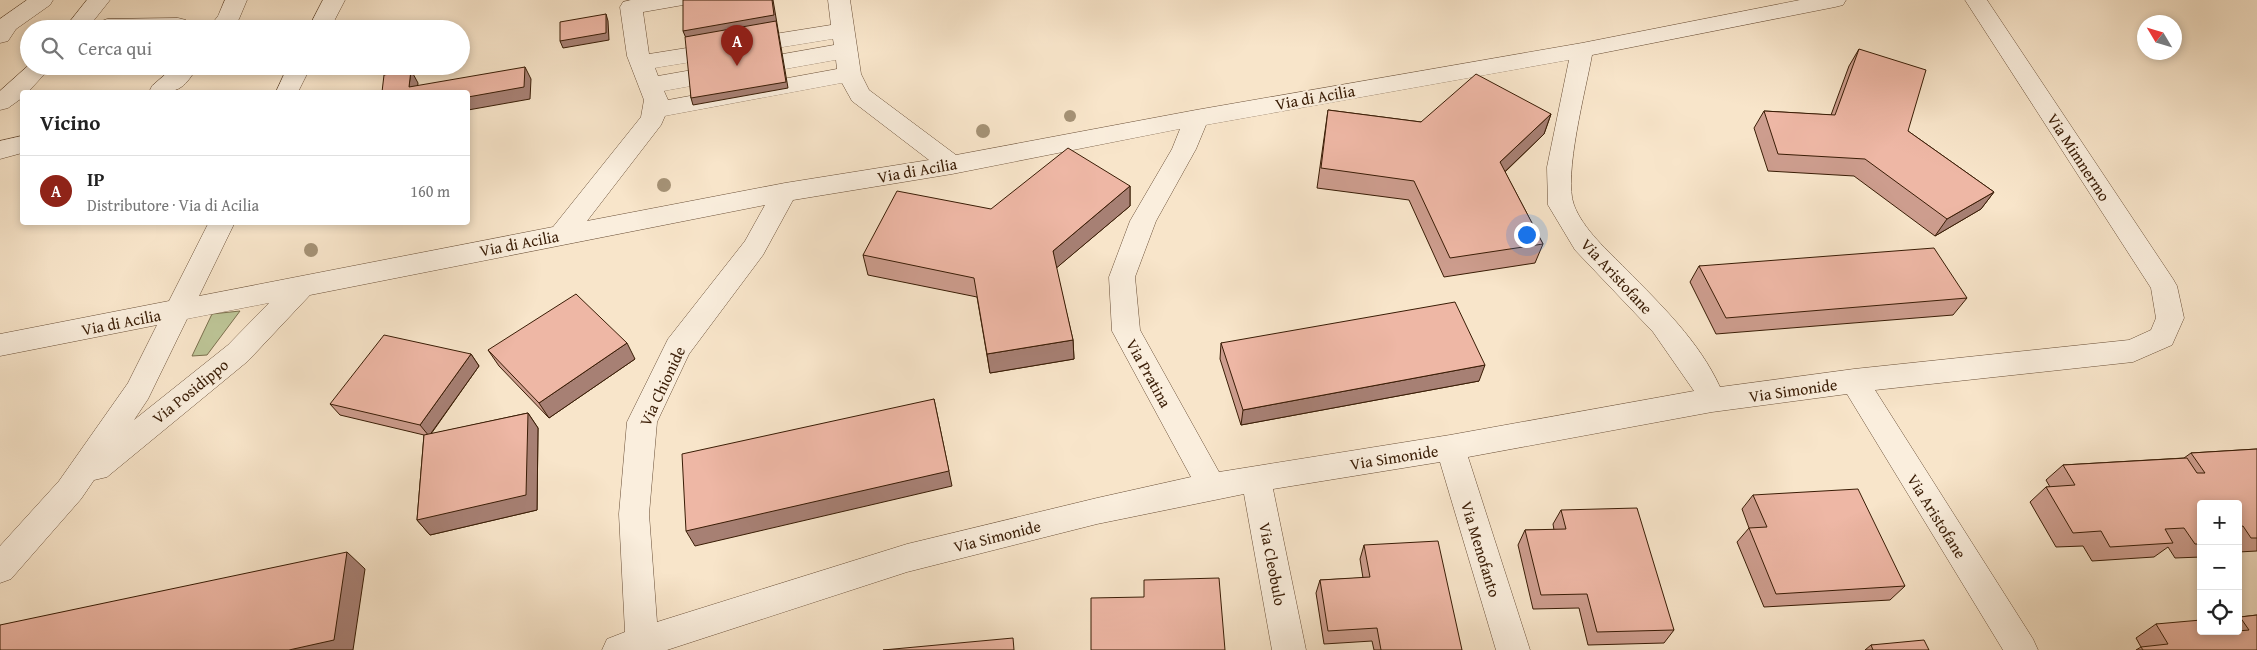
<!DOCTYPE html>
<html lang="it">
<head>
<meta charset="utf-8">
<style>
  body { margin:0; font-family:"Gentium Book Plus",serif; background:#f2f2f2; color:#222 }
  .controls { position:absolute; right:15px; bottom:15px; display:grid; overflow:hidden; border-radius:5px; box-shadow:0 2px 8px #0003 }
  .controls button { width:45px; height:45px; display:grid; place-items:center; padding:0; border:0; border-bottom:1px solid #e0e0e0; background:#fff; color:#222; font:25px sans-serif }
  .compass { position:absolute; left:2137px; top:15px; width:45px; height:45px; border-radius:50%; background:#fff; box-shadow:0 2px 8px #0003; rotate:308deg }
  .you { position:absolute; left:1526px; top:234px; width:18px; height:18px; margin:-12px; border:4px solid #fff; border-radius:50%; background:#1a73e8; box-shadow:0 0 0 8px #1a73e833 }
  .badge { display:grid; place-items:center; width:32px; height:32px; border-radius:50%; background:#8f2418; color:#fff; font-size:16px; font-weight:700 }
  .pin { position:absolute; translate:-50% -41px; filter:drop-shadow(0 1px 2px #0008) }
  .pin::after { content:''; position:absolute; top:26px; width:18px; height:15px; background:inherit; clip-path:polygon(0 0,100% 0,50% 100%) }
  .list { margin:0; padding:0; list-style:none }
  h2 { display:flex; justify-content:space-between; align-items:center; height:65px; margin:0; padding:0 20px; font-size:21px }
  h2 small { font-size:16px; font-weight:400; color:#767676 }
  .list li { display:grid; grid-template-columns:32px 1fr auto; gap:15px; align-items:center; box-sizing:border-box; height:70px; padding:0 20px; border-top:1px solid #e0e0e0 }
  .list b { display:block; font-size:19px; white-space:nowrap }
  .list p { margin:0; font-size:16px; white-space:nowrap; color:#767676 }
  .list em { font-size:16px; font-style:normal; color:#767676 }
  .icon { flex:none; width:28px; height:28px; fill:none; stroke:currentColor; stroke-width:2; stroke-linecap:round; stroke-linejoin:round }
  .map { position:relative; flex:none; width:2257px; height:650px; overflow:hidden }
  .search { position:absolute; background:#fff; box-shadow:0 2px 8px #0003; left:20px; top:20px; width:450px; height:55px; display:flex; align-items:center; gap:12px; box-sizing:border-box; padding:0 18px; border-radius:28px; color:#767676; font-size:19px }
  .panel { position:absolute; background:#fff; box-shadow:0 2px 8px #0003; left:20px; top:90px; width:450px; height:135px; border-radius:5px }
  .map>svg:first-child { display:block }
  .green { fill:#bdc597; stroke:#7b704e }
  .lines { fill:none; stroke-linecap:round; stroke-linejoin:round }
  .minor-casing { stroke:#694e36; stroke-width:1 }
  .minor { fill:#faeedd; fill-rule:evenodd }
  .tree { fill:#a59276 }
  .wall { fill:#cd9d8e; stroke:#391c05 }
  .shaded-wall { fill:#a78074; stroke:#391c05 }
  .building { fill:#eeb7a5; stroke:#391c05 }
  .labels { text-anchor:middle; stroke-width:4.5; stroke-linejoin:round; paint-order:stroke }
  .street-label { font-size:16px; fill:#391c05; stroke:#faeedd }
</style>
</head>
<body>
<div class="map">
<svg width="2257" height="650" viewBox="0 0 2257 650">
  <rect width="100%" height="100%" fill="#f8e5ca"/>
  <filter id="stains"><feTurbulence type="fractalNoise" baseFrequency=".004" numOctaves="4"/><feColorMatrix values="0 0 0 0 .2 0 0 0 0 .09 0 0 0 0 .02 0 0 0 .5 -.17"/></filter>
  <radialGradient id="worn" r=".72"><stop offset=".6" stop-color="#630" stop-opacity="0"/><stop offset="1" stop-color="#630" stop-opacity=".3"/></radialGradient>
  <path class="green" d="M240,311L207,355L192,356L212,314Z"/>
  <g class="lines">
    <defs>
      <path id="minor" d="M27,0H53L50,5L16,29L8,41L0,43V19Z
        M87,0H110L87,29H64Z
        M225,0H247L239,19L232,29H208L218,16Z
        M323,0H345L330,29H308Z
        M631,0H686L683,5L643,12L649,54L831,25L828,0H850L861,74L869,90L956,155L1196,110L1582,43L1800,0H1846L1843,5L1835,7L1592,55C1586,89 1563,176 1574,205C1583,229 1608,251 1626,269C1661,305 1699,341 1720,387L1854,369L2129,340L2151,330L2156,318L2151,288L1965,0H1987L2173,279L2177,286L2184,318L2172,345L2133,362L1875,390L2033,639L2038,650H2003L1847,394L1712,412L1468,457L1530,650H1496L1440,462L1273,489L1306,650H1272L1244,494L1097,524L907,572L667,650H602L607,639L625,632L619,514L627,422L668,339L745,241L765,205L310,295L248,361L107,477L94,480L81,499L11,579L0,583V546L59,481L128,383L157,325L0,356V334L169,301L209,222H235L199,296L553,227L641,117L644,100L627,56L620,7L623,2ZM833,39L834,45L658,76L655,68ZM836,60L837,69L668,100L664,91ZM1569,60L1547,167L1548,205L1575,250L1653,332L1694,391L1450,435L1219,472L1140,330L1135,277L1156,221L1196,149L1206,125ZM842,83L852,101L929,160L785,183L587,221L661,125L665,116ZM1180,129L1172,149L1130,221L1109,277L1112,331L1191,477L1097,498L907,544L657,622L649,514L657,422L689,354L763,255L793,200L952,174ZM269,303L228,345L134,420L148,399L187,319Z
        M178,18L186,20L192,29H91L94,24L107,19Z
        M29,65V66H52L28,92H22V98L8,108L0,110V91Z
        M175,66H198C182,92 178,92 149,92L152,86Z
        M288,66H311L298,92H276Z
        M22,136V153L0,159V141Z"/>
    </defs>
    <use href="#minor" class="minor-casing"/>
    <use href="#minor" class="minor"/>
  </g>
  <g class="tree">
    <circle cx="1070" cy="116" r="6"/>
    <circle cx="983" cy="131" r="7"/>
    <circle cx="664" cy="185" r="7"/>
    <circle cx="311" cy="250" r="7"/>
  </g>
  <path class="wall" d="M1859,49L1908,131L1994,192L1981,209L1935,236L1854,176L1768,171L1754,128L1764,111L1831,115L1849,66Z
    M1328,110L1421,122L1551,114L1544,134L1505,172L1543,244L1535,263L1444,277L1409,200L1317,188Z
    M1130,186V206L1056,268L1073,340L1074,359L990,373L977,297L868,275L863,255Z
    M1699,266L1967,298L1953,315L1716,334L1690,282Z
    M1221,343L1479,381L1241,425L1220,359Z
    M488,350L635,359L549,418L499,366Z
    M471,354L479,366L431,434L528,413L538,428L537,510L430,535L417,520L424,435L340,415L330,404Z
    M2257,449V551L2238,552V504H2201V557L2175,558L2168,547L2154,557L2092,561L2083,546L2056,547L2030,502L2046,487H2050L2046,480L2063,465L2184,458L2191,453Z
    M1753,495L1905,586L1890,600L1764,607L1737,542L1749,528L1742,509Z
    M1561,510L1674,630L1664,643L1588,645L1579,608L1533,609L1518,545L1525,530H1554L1553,524Z
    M1364,545L1462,650H1374L1372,641L1324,644L1316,593L1320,580L1363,578L1360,559Z
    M2257,615V650H2136L2141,647L2136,638L2156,624L2201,631H2238V618L2240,617Z
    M1871,645L1929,650H1865Z"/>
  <path class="shaded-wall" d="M772,0H773L788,88L693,105L691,98L688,43L683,31Z
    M606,14L608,21L609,40L563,48L560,41Z
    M525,67L531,79L530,99L468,110V97Z
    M411,70L418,83L417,92L409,87Z
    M1551,114L1544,134L1494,182L1500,162Z
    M1130,186V206L1054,270L1053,251Z
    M1994,192L1981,209L1935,236L1947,219Z
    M1073,340L1074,359L990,373L987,354Z
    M627,343L635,359L549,418L539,403Z
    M471,354L479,366L429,436L420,425Z
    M1485,365L1479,381L1241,425L1243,410Z
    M934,399L952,486L695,546L686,531Z
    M528,413L538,428L537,510L430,535L417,520Z
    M347,552L365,569L353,650H289Z"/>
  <path class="building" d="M683,0H772L774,15L683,31Z
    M606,14V33L560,41V22Z
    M776,21L786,82L691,98L685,37Z
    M1859,49L1926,70L1908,131L1994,192L1947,219L1865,159L1778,154L1764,111L1835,115Z
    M525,67L524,87L468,97V92H382L384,75L411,70L409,87Z
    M1476,74L1551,114L1500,162L1543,244L1450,258L1414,181L1321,168L1328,110L1421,122Z
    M1068,148L1130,186L1053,251L1073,340L987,354L974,278L863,255L897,191L991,209Z
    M1934,248L1967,298L1726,318L1699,266Z
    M576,294L627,343L539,403L488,350Z
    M1455,302L1485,365L1243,410L1221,343Z
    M384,335L471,354L420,425L330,404Z
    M934,399L949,471L686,531L682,454Z
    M528,413L526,495L417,520L424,435Z
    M2257,449V538H2251L2243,526L2238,527V504H2201V544H2195L2184,528L2165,529L2173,543L2110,547L2101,531L2073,533L2046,487L2075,485L2063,465L2187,458L2197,473H2205L2191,453Z
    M1858,489L1905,586L1776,594L1749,528L1767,527L1753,495Z
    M1637,508L1674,630L1597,632L1587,594L1541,595L1525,530L1566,529L1561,510Z
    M1438,541L1462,650H1381L1377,628L1328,631L1320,580L1370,577L1364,545Z
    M347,552L334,640L289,650H0V625Z
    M1219,578L1225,650H1091V598L1144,597V580Z
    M2257,615V650H2143L2141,647L2168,644L2156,624L2201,620V631H2238L2249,630L2240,617Z
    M1013,638L1014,650H883Z
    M1924,640L1929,650H1873L1871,645Z"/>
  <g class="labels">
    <g class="street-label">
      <text transform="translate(1315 97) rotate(-10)" y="6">Via di Acilia</text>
      <text transform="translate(2079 157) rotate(57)" y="6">Via Mimnermo</text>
      <text transform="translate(917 170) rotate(-10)" y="6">Via di Acilia</text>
      <text transform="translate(519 243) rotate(-11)" y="6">Via di Acilia</text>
      <text transform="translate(1617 276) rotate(47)" y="6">Via Aristofane</text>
      <text transform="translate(121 322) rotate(-11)" y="6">Via di Acilia</text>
      <text transform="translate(1149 373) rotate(61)" y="6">Via Pratina</text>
      <text transform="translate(662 386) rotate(-65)" y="6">Via Chionide</text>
      <text transform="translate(1793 390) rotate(-8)" y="6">Via Simonide</text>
      <text transform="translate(190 391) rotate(-39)" y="6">Via Posidippo</text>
      <text transform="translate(1394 457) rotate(-9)" y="6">Via Simonide</text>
      <text transform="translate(1937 516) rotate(58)" y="6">Via Aristofane</text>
      <text transform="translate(997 536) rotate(-14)" y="6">Via Simonide</text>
      <text transform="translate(1481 549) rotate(73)" y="6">Via Menofanto</text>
      <text transform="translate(1273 564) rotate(79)" y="6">Via Cleobulo</text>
    </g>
  </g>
  <rect width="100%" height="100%" filter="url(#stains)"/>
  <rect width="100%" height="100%" fill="url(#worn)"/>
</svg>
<div class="controls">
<button>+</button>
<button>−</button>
<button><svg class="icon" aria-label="locate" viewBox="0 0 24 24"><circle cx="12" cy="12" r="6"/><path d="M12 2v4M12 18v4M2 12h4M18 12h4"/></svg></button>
</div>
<svg class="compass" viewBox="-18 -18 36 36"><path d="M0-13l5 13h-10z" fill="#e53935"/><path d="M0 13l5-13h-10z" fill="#767676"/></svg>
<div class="you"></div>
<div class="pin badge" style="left:737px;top:66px">A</div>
<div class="search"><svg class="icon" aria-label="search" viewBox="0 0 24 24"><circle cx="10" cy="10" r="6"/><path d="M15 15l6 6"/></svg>Cerca qui</div>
<section class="panel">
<h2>Vicino<small></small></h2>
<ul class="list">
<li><span class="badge">A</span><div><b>IP</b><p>Distributore · Via di Acilia</p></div><em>160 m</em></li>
</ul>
</section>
</div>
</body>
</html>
